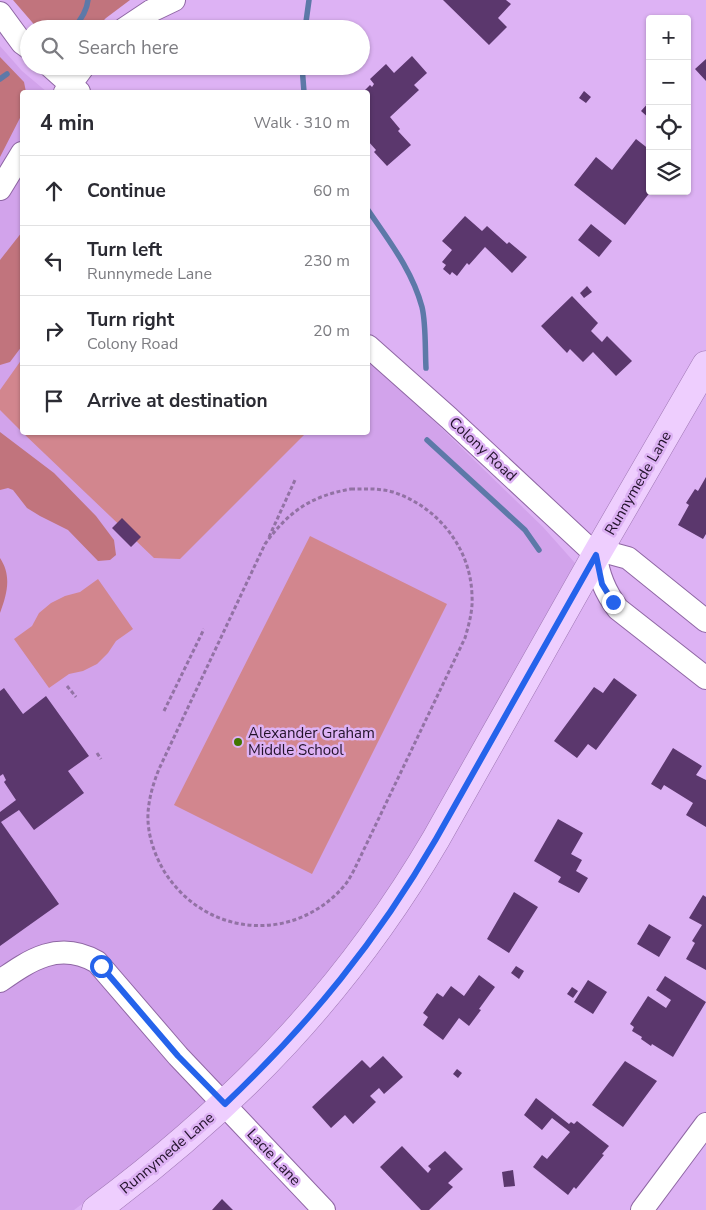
<!DOCTYPE html>
<html lang="en">
<head>
<meta charset="utf-8">
<style>
  body { margin:0; font-family:"Nunito Sans",sans-serif; background:#f7f7f7; color:#2b2b33 }
  .controls { position:absolute; right:15px; top:15px; display:grid; overflow:hidden; border-radius:5px; box-shadow:0 1px 4px #0004 }
  .controls button { width:45px; height:45px; display:grid; place-items:center; padding:0; border:0; border-bottom:1px solid #e1e1e2; background:#fff; color:#2b2b33; font:25px sans-serif }
  .stop { position:absolute; width:15px; height:15px; margin:-11px; border:4px solid #2563eb; border-radius:50%; background:#fff }
  .stop.end { background:#2563eb; border-color:#fff; box-shadow:0 1px 5px #0008 }
  .list { margin:0; padding:0; list-style:none }
  h2 { display:flex; justify-content:space-between; align-items:center; height:65px; margin:0; padding:0 20px; font-size:21px }
  h2 small { font-size:16px; font-weight:400; color:#7c7c81 }
  .list li { display:grid; grid-template-columns:32px 1fr auto; gap:15px; align-items:center; box-sizing:border-box; height:70px; padding:0 20px; border-top:1px solid #e1e1e2 }
  .list b { display:block; font-size:19px; white-space:nowrap }
  .list p { margin:0; font-size:16px; white-space:nowrap; color:#7c7c81 }
  .list em { font-size:16px; font-style:normal; color:#7c7c81 }
  .icon { flex:none; width:28px; height:28px; fill:none; stroke:currentColor; stroke-width:2; stroke-linecap:round; stroke-linejoin:round }
  .map { position:relative; flex:none; width:706px; height:1210px; overflow:hidden }
  .search { position:absolute; background:#fff; box-shadow:0 1px 4px #0004; left:20px; top:20px; width:350px; height:55px; display:flex; align-items:center; gap:12px; box-sizing:border-box; padding:0 18px; border-radius:28px; color:#7c7c81; font-size:19px }
  .panel { position:absolute; background:#fff; box-shadow:0 1px 4px #0004; left:20px; top:90px; width:350px; height:345px; border-radius:5px }
  .map>svg:first-child { display:block }
  .built { fill:#d2a3eb }
  .green { fill:#d2868e }
  .forest { fill:#c1747d }
  .lines { fill:none; stroke-linecap:round; stroke-linejoin:round }
  .stream { stroke:#5d79a8; stroke-width:5.5 }
  .building { fill:#5b376d }
  .minor-casing { stroke:#8f67a4; stroke-width:24 }
  .major-casing { stroke:#9f77b4; stroke-width:29 }
  .path { stroke:#9272a4; stroke-width:3; stroke-dasharray:4 2.5; stroke-linecap:butt }
  .minor { stroke:#fff; stroke-width:22 }
  .major { stroke:#eecefe; stroke-width:28 }
  .route { stroke:#2563eb; stroke-width:6 }
  .poi-dot { fill:#417601; stroke:#ddb2f4; stroke-width:2 }
  .labels { text-anchor:middle; stroke-width:5; stroke-linejoin:round; paint-order:stroke }
  .street-label { font-size:15px; fill:#22122b; stroke:#ddb2f4 }
  .poi-label { font-size:15px; fill:#22122b; stroke:#ddb2f4; text-anchor:start }
</style>
</head>
<body>
<div class="map">
<svg width="706" height="1210" viewBox="0 0 706 1210">
  <rect width="100%" height="100%" fill="#ddb2f4"/>
  <path class="built" d="M0,46L22,71L47,92H22V432H368V360L437,424L543,527L575,563L437,816L393,889L314,995L228,1084L118,1177L74,1210H0Z"/>
  <path class="green" d="M22,359V432L0,410V390Z
    M23,433H306L180,559L154,558Z
    M310,536L447,604L312,874L174,805Z
    M98,579L133,629L116,641L108,653L97,664L83,671L69,674L49,688L14,639L32,626L39,613L51,603L65,596L80,592Z"/>
  <path class="forest" d="M13,0H130L106,18L95,29H38Z
    M0,57L24,82L26,92H22V114L0,157Z
    M22,232V346L10,362L0,365V260Z
    M0,432L54,473L96,516L114,540L116,555L110,560L98,561L68,530L40,516L27,508L13,490L8,488L0,490Z
    M0,558C12,576 7,594 0,613Z"/>
  <g class="lines">
    <path class="stream" d="M73,29C80,21 87,11 88,0
      M305,29L309,0
      M302,66L304,92
      M0,79L7,74
      M368,210C389,241 412,270 422,307C426,323 425,350 426,368
      M427,440L525,530L539,550"/>
  </g>
  <path class="building" d="M443,0H506L511,4L498,18L507,27L489,45Z
    M412,56L427,73L414,85L419,90L390,117L400,129L398,131L411,145L387,166L374,152L376,150L368,141V92H363L370,85L372,87L374,84L370,79L386,64L394,73Z
    M706,59V81L695,69Z
    M584,91L591,97L586,103L579,98Z
    M650,101V119L641,111Z
    M636,139L650,150V191H651L625,225L574,185L596,157L612,170Z
    M465,216L482,231L487,226L507,244L509,242L527,257L512,273L485,247L469,265L467,263L457,276L452,272L450,275L443,269L446,265L442,262L452,250L442,241Z
    M591,224L612,241L599,257L578,240Z
    M587,286L592,292L584,298L580,293Z
    M572,296L598,323L591,331L602,342L607,336L632,361L616,376L593,352L583,362L570,349L567,353L541,326Z
    M706,477V534L703,539L678,525L689,505L686,503L695,489L698,491Z
    M122,518L141,537L131,547L112,528Z
    M614,678L637,695L596,750L588,744L577,758L554,741L594,687L603,693Z
    M4,688L23,714L46,696L89,756L68,771L84,793L34,830L19,810L1,822L59,904L0,946V812L16,800L4,782L6,780L3,774L0,776V691Z
    M673,748L702,766L696,775L706,780V827L686,815L693,803L664,785L661,790L651,784Z
    M558,819L583,833L571,854L582,860L576,871L588,878L579,893L558,882L561,877L534,861Z
    M514,892L538,907L509,953L487,939Z
    M703,895L706,897V970L686,959L695,943L692,941L702,925L689,918Z
    M649,924L671,937L659,957L637,944Z
    M516,966L524,971L519,979L511,973Z
    M479,975L495,987L479,1009L481,1010L469,1026L459,1018L443,1040L423,1025L428,1017L423,1013L437,993L443,997L451,986L464,996Z
    M665,976L706,1002L673,1057L652,1044L651,1046L641,1039L642,1037L632,1031L634,1027L630,1024L648,996L666,1008L671,1000L656,990Z
    M588,980L607,992L593,1014L574,1002Z
    M572,987L578,991L573,998L567,994Z
    M383,1056L403,1077L384,1094L379,1088L370,1096L376,1102L353,1124L345,1115L331,1128L312,1107L362,1060L370,1068Z
    M625,1061L657,1081L623,1127L592,1105Z
    M457,1069L462,1073L458,1078L453,1074Z
    M536,1098L569,1124L571,1122L574,1124L577,1121L609,1146L602,1154L604,1155L576,1189L574,1187L568,1195L533,1167L542,1155L547,1159L570,1132L552,1118L542,1130L524,1115Z
    M402,1146L428,1173L431,1169L428,1166L445,1151L463,1169L448,1183L453,1187L429,1210H421L380,1167Z
    M513,1170L515,1186L504,1187L502,1172Z
    M222,1199L233,1210H212Z"/>
  <g class="lines">
    <defs>
      <path id="minor" d="M0,13L22,43L29,48
        M124,29L151,11L174,0
        M50,66L79,92
        M65,92L84,66
        M0,189L22,153
        M368,346L449,418L596,555C598,576 605,592 618,609L706,678
        M596,555L606,552L628,558L706,621
        M0,981C30,960 59,940 97,962L178,1056L324,1210
        M642,1210L706,1124"/>
      <path id="major" d="M96,1210C237,1105 347,991 436,839L596,555L706,365"/>
    </defs>
    <use href="#minor" class="minor-casing"/>
    <use href="#major" class="major-casing"/>
    <path class="path" d="M351,489C365,489 379,488 393,492C438,507 471,548 472,596C473,610 469,624 465,638L356,866C353,872 349,880 345,885C294,945 205,937 164,871C154,854 147,833 148,813C149,798 153,784 159,769L265,544C289,511 311,496 351,489Z
      M269,537L295,480
      M67,686L76,697
      M164,711L204,629
      M97,753L101,759"/>
    <use href="#minor" class="minor"/>
    <use href="#major" class="major"/>
  </g>
  <g class="lines">
    <path class="route" d="M101,966L178,1056L225,1104C310,1023 377,941 436,839L596,555L602,584L613,602"/>
  </g>
  <circle class="poi-dot" cx="238" cy="742" r="5"/>
  <g class="labels">
    <g class="street-label">
      <text transform="translate(483 449) rotate(43)" y="5">Colony Road</text>
      <text transform="translate(638 483) rotate(-60)" y="5">Runnymede Lane</text>
      <text transform="translate(167 1153) rotate(-40)" y="5">Runnymede Lane</text>
      <text transform="translate(274 1157) rotate(47)" y="5">Lacie Lane</text>
    </g>
    <g class="poi-label">
      <text x="248" y="738">Alexander Graham<tspan x="248" dy="17">Middle School</tspan></text>
    </g>
  </g>
</svg>
<div class="controls">
<button>+</button>
<button>−</button>
<button><svg class="icon" aria-label="locate" viewBox="0 0 24 24"><circle cx="12" cy="12" r="6"/><path d="M12 2v4M12 18v4M2 12h4M18 12h4"/></svg></button>
<button><svg class="icon" aria-label="layers" viewBox="0 0 24 24"><path d="M12 4l9 5-9 5-9-5zM3 14l9 5 9-5"/></svg></button>
</div>
<div class="stop" style="left:101px;top:966px"></div>
<div class="stop end" style="left:613px;top:602px"></div>
<div class="search"><svg class="icon" aria-label="search" viewBox="0 0 24 24"><circle cx="10" cy="10" r="6"/><path d="M15 15l6 6"/></svg>Search here</div>
<section class="panel">
<h2>4 min<small>Walk · 310 m</small></h2>
<ul class="list">
<li><svg class="icon" aria-label="ahead" viewBox="0 0 24 24"><path d="M12 20V5M6 11l6-6 6 6"/></svg><div><b>Continue</b></div><em>60 m</em></li>
<li><svg class="icon" aria-label="left" viewBox="0 0 24 24"><path d="M17 20v-9H6M10 6l-5 5 5 5"/></svg><div><b>Turn left</b><p>Runnymede Lane</p></div><em>230 m</em></li>
<li><svg class="icon" aria-label="right" viewBox="0 0 24 24"><path d="M7 20v-9h11M14 6l5 5-5 5"/></svg><div><b>Turn right</b><p>Colony Road</p></div><em>20 m</em></li>
<li><svg class="icon" aria-label="arrive" viewBox="0 0 24 24"><path d="M6 21V4h12l-3 4 3 4H6"/></svg><div><b>Arrive at destination</b></div></li>
</ul>
</section>
</div>
</body>
</html>
